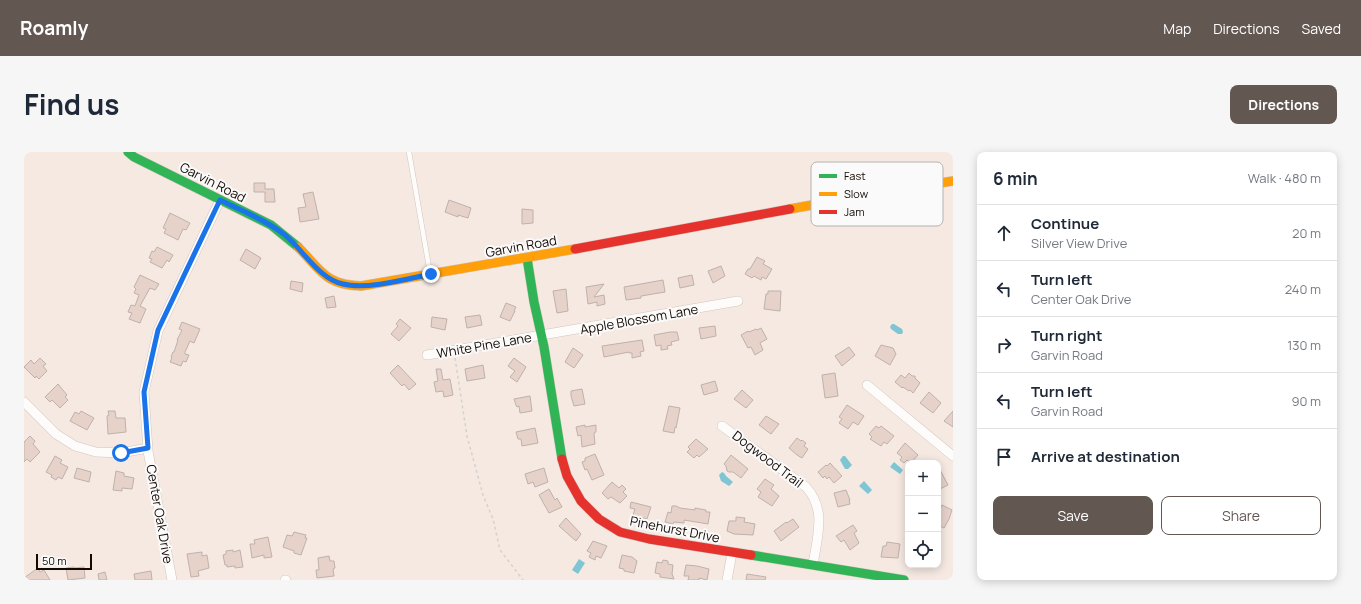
<!DOCTYPE html>
<html lang="en">
<head>
<meta charset="utf-8">
<style>
  body { margin:0; font-family:Manrope,sans-serif; background:#f6f6f7; color:#1f2937 }
  .controls { position:absolute; right:12px; bottom:12px; display:grid; overflow:hidden; border-radius:8px; box-shadow:0 2px 10px #0003 }
  .controls button { width:36px; height:36px; display:grid; place-items:center; padding:0; border:0; border-bottom:1px solid #e0e1e3; background:#fff; color:#1f2937; font:20px sans-serif }
  .scale { position:absolute; left:12px; bottom:10px; width:56px; box-sizing:border-box; padding-left:4px; border:2px solid #140903; border-top:0; font-size:11px; line-height:14px; white-space:nowrap; color:#140903; -webkit-text-stroke:3px #fafafa; paint-order:stroke }
  .stop { position:absolute; width:12px; height:12px; margin:-9px; border:3px solid #1a73e8; border-radius:50%; background:#fff }
  .stop.end { background:#1a73e8; border-color:#fff; box-shadow:0 1px 4px #0008 }
  .list { margin:0; padding:0; list-style:none }
  h2 { display:flex; justify-content:space-between; align-items:center; height:52px; margin:0; padding:0 16px; font-size:17px }
  h2 small { font-size:13px; font-weight:400; color:#747a83 }
  .list li { display:grid; grid-template-columns:26px 1fr auto; gap:12px; align-items:center; box-sizing:border-box; height:56px; padding:0 16px; border-top:1px solid #e0e1e3 }
  .list b { display:block; font-size:15px; white-space:nowrap }
  .list p { margin:0; font-size:13px; white-space:nowrap; color:#747a83 }
  .list em { font-size:13px; font-style:normal; color:#747a83 }
  .actions { display:flex; gap:8px; padding:12px 16px }
  .actions a { flex:1; padding:9px 0; border:1px solid #635751; border-radius:8px; text-align:center; font-size:14px; color:#635751 }
  .actions .main { background:#635751; color:#fff }
  .icon { flex:none; width:22px; height:22px; fill:none; stroke:currentColor; stroke-width:2; stroke-linecap:round; stroke-linejoin:round }
  .map { position:relative; flex:none; width:929px; height:428px; overflow:hidden; border-radius:8px }
  header { display:flex; align-items:center; gap:24px; box-sizing:border-box; height:56px; padding:0 20px; background:#635751; color:#fff }
  header strong { font-size:19px }
  nav { display:flex; gap:22px; margin-inline-start:auto; font-size:14px }
  .intro { display:flex; align-items:center; justify-content:space-between; box-sizing:border-box; height:96px; padding:0 24px }
  h1 { margin:0; font-size:28px }
  .button { padding:10px 18px; border-radius:8px; background:#635751; color:#fff; font-size:14px; font-weight:700 }
  main { display:flex; gap:24px; padding:0 24px }
  aside { flex:1; background:#fff; border-radius:8px; box-shadow:0 2px 10px #0003 }
  .map>svg:first-child { display:block }
  .water { fill:#7fc5d3 }
  .building { fill:#e7d2ca; stroke:#beb1ac }
  .lines { fill:none; stroke-linecap:round; stroke-linejoin:round }
  .lane-casing { stroke:#d1c6be; stroke-width:5.5 }
  .street-casing { stroke:#d1c6be; stroke-width:10 }
  .fast-casing { stroke:#d1c6be; stroke-width:10 }
  .slow-casing { stroke:#d1c6be; stroke-width:10 }
  .jam-casing { stroke:#d1c6be; stroke-width:10 }
  .path { stroke:#d5d1cf; stroke-width:1.5; stroke-dasharray:3 3; stroke-linecap:butt }
  .lane { stroke:#fefcfb; stroke-width:4.5 }
  .street { stroke:#fefcfb; stroke-width:9 }
  .fast { stroke:#30b455; stroke-width:9 }
  .slow { stroke:#ff9f0a; stroke-width:9 }
  .jam { stroke:#e5322d; stroke-width:9 }
  .route { stroke:#1a73e8; stroke-width:5 }
  .labels { text-anchor:middle; stroke-width:4; stroke-linejoin:round; paint-order:stroke }
  .street-label { font-size:13px; fill:#140903; stroke:#fafafa }
  .key { fill:#fafafa; stroke:#b5b2b0; stroke-width:1 }
  .key-label { font-size:11px; fill:#140903 }
</style>
</head>
<body>
<header>
<strong>Roamly</strong>
<nav><a>Map</a><a>Directions</a><a>Saved</a></nav>
</header>
<div class="intro"><h1>Find us</h1><a class="button">Directions</a></div>
<main>
<div class="map">
<svg width="929" height="428" viewBox="0 0 929 428">
  <rect width="100%" height="100%" fill="#f5e9e2"/>
  <path class="water" d="M868,172H870L878,177L879,180L878,182H874L867,177L866,175Z
    M819,304H821L828,313L824,317H821L816,308Z
    M870,310L879,318L876,322L866,315Z
    M698,320L700,321L702,324L709,330L705,334L697,329L695,323Z
    M840,329L848,338L844,342L835,334Z
    M555,407L561,411L554,422L548,418Z"/>
  <path class="building" d="M230,31H241V37H250L251,50H241V40H230Z
    M289,40L295,67L276,70L274,56L282,55L279,42Z
    M425,48L447,56L444,66L434,63V65L421,60Z
    M498,57L509,58V71L498,72Z
    M146,61L166,71L162,78L159,77L154,88L140,81L142,77L139,76Z
    M133,95L149,103L145,110L143,108L138,116L126,110L128,107L125,106L128,99L130,100Z
    M222,97L237,106L231,117L216,108Z
    M733,105L741,109L739,112L748,117L742,127L738,125L737,128L730,124L728,126L721,122L724,117H726Z
    M697,114L701,124L689,131L684,119Z
    M116,123L135,132L131,138L126,136L116,154L122,157L116,171L105,167L108,161L104,160L107,153L111,154L115,143L110,141L112,137L110,135Z
    M668,123L670,133L656,136L654,126Z
    M639,128L641,140L617,144V146L602,148L600,135Z
    M267,129L279,131L278,140L266,137Z
    M580,132L570,145L580,143L581,152L573,154V150L564,152L562,135Z
    M542,137L544,159L533,161L529,139Z
    M744,139H757L756,159L740,157L742,142H744Z
    M310,144L312,155L303,156L301,146Z
    M482,151L492,155L490,159H491L486,169L476,165Z
    M456,163L458,173L443,176L441,165Z
    M408,165L423,167L421,178L407,175Z
    M376,167L387,176L375,189L367,182L374,174L372,172Z
    M158,170L176,177L170,191L166,189L161,200V202L165,203L162,210L159,209L157,214L146,210L148,206L147,205L149,200H150L154,188H153L158,178L155,177Z
    M691,174L692,184L677,187L675,176Z
    M737,176L743,187L736,191L739,198L731,203L727,195L724,196L717,183L724,179L725,180L732,177L733,178Z
    M646,180H653L655,188L647,190L648,193L643,194L644,197L637,198V193L632,194L630,183Z
    M618,188L620,199L616,200L617,204L608,206V201H605V200L580,205L578,194Z
    M857,193L869,196L872,202L866,213L851,204Z
    M825,195L831,203L818,214L811,204Z
    M549,196L559,203L550,216L541,210Z
    M16,206L22,212L19,214L23,219L15,227L12,224L11,226L0,215L7,208L10,212Z
    M490,206L502,215L493,230L486,225L491,219L484,214Z
    M374,213L392,232L385,238L380,232L378,234L366,221Z
    M459,213L461,226L443,229L441,217Z
    M412,217H417L419,228L426,227L429,243L420,245L419,239L412,240L410,230L414,229Z
    M811,221L814,244L801,246L798,223Z
    M885,221L888,224H891V226L896,231L889,241L886,238L885,239L879,235L878,236L871,230L877,223L881,226Z
    M691,229L694,239L680,243L677,233Z
    M34,232L43,243L41,245L44,248L36,256L28,248L26,250L21,245Z
    M558,237L561,252L550,254L547,244V239Z
    M718,238L729,248L722,256L710,247Z
    M905,240L917,251L909,261L896,251Z
    M506,244L508,259L496,261L495,254L493,255L492,253L490,247Z
    M823,253L840,264L834,273L829,270L824,277L815,271L818,267L815,265Z
    M645,254L656,256L652,276L651,275L650,281L639,279Z
    M57,259L70,266L63,278L46,269L51,260L55,262Z
    M84,259H91L92,266H101L102,280L84,282L83,264L85,263Z
    M929,259V275L920,269Z
    M742,264L755,272L747,282L735,273Z
    M561,273V275L572,273V280L570,281L571,292L558,295L557,283L554,284L552,275Z
    M852,274L855,276L857,274L870,284L863,292L860,290L857,294L846,287L848,285L845,282Z
    M511,276L514,291L498,294L497,287H494L492,280Z
    M6,284L11,289L9,292L16,300L6,310L3,307L0,310V290Z
    M773,286L777,289L778,288L782,291L780,294L784,297L778,306L773,303L765,296Z
    M672,287L684,297L675,305L673,303L670,306L663,300L666,297L664,295Z
    M881,291L894,303L887,311L883,308L880,311L876,308L878,305L873,301Z
    M571,302L580,323L568,328L563,317L561,318L558,310L561,309V306Z
    M707,303L724,317L717,326L709,320H705L703,319L702,314L700,312Z
    M31,304L38,308L36,311L44,315L38,327L34,325L32,328L27,325L28,323L22,320Z
    M806,311L818,324L810,331L805,325L803,327L801,324L799,326L794,320L802,313L803,314Z
    M914,314L924,333L914,338Z
    M53,316L67,320L65,330L50,326Z
    M520,316L524,330L511,335L509,330L504,332L501,322Z
    M92,319L100,321V324L110,326L108,337L98,336V339L89,338Z
    M741,327L750,333L747,337L755,344L748,354L734,345L737,340L733,337Z
    M588,330L595,336L598,333L602,337L599,340L603,344L596,351L587,345L584,347L578,341Z
    M525,337L531,348L533,346L538,355L525,361L515,343Z
    M822,338L826,348H825L826,352L814,355L810,341Z
    M607,350L627,355L623,367L609,363L611,357L606,356Z
    M918,353L928,358L925,367L920,376L914,373V359H915Z
    M648,354H652L656,356L671,358V356L682,358V360H686L684,372L660,368V371L650,370L649,372L641,370L644,360L647,361Z
    M712,365L721,366L720,370L731,372L729,383L710,382L703,379L705,369H712Z
    M542,366L557,382L552,389L535,374Z
    M769,367L775,375L757,389L750,379L762,370L763,371Z
    M829,373L833,379L830,381L835,391L826,398L820,388L817,390L812,384Z
    M270,380L282,383L281,386H283L277,403L270,401V399L259,395L263,383L268,384Z
    M244,385L248,405L240,406V403L228,406L226,392H231L230,388Z
    M569,389L583,394L577,406L572,404L571,408L565,405L567,401L563,399Z
    M863,390L876,392L874,406L857,405L859,394H862Z
    M209,398V400L216,398L219,415L211,416V414L203,415V413H201L199,403L202,402V399Z
    M178,400V404L183,403L185,416L174,419L175,424L167,425L163,402Z
    M598,403L608,405L613,409L610,421L600,419V417L595,416Z
    M305,404L306,409H310L311,416L309,417L310,424L293,426L292,418H295L294,406Z
    M639,408L644,409V412L649,413L648,422L650,427L636,425V422L631,421L633,410L638,411Z
    M662,413L673,414L685,417L683,428L675,426V428H664L665,424H660Z
    M50,415V416L60,415L61,426L44,428L42,416Z
    M14,416L16,420L20,418L26,428H0V426Z
    M127,419L128,428H111L110,422Z
    M81,420L83,428H75L74,422Z
    M723,422L742,425L741,428H722Z"/>
  <g class="lines">
    <defs>
      <path id="lane" d="M385,0L406,121"/>
      <path id="street" d="M403,203L714,149
        M843,233L929,304
        M0,250L32,282L51,294L72,300L97,301L124,296
        M698,274L782,335C803,358 793,385 789,413
        M148,428L124,299L120,240L134,179L196,48
        M261,428H262
        M703,428L708,401"/>
      <path id="fast" d="M104,0L110,5L247,73L274,95
        M503,106L510,150L520,195L538,307
        M727,403L880,428"/>
      <path id="slow" d="M766,57L854,41L929,29
        M274,95C297,118 301,133 337,134L551,97"/>
      <path id="jam" d="M551,97L766,57
        M538,307L543,324L557,349L575,367L596,380L625,387L727,403"/>
    </defs>
    <use href="#lane" class="lane-casing"/>
    <use href="#street" class="street-casing"/>
    <use href="#fast" class="fast-casing"/>
    <use href="#slow" class="slow-casing"/>
    <use href="#jam" class="jam-casing"/>
    <path class="path" d="M431,206L443,284L459,343L469,367L476,398L499,428"/>
    <use href="#lane" class="lane"/>
    <use href="#street" class="street"/>
    <use href="#fast" class="fast"/>
    <use href="#slow" class="slow"/>
    <use href="#jam" class="jam"/>
  </g>
  <g class="lines">
    <path class="route" d="M97,301L124,296L120,240L134,178L196,48C218,59 242,68 261,83C279,98 295,127 319,132C342,138 383,127 407,122"/>
  </g>
  <g class="labels">
    <g class="street-label">
      <text transform="translate(189 30) rotate(27)" y="5">Garvin Road</text>
      <text transform="translate(497 94) rotate(-10)" y="5">Garvin Road</text>
      <text transform="translate(615 167) rotate(-10)" y="5">Apple Blossom Lane</text>
      <text transform="translate(460 193) rotate(-10)" y="5">White Pine Lane</text>
      <text transform="translate(744 307) rotate(37)" y="5">Dogwood Trail</text>
      <text transform="translate(136 362) rotate(80)" y="5">Center Oak Drive</text>
      <text transform="translate(651 377) rotate(11)" y="5">Pinehurst Drive</text>
    </g>
  </g>
  <rect x="787" y="10" width="132" height="64" rx="6" class="key"/>
  <rect x="795" y="22" width="18" height="4" fill="#30b455"/>
  <rect x="795" y="40" width="18" height="4" fill="#ff9f0a"/>
  <rect x="795" y="58" width="18" height="4" fill="#e5322d"/>
  <g class="key-label">
    <text x="820" y="28">Fast</text>
    <text x="820" y="46">Slow</text>
    <text x="820" y="64">Jam</text>
  </g>
</svg>
<div class="controls">
<button>+</button>
<button>−</button>
<button><svg class="icon" aria-label="locate" viewBox="0 0 24 24"><circle cx="12" cy="12" r="6"/><path d="M12 2v4M12 18v4M2 12h4M18 12h4"/></svg></button>
</div>
<div class="scale">50 m</div>
<div class="stop" style="left:97px;top:301px"></div>
<div class="stop end" style="left:407px;top:122px"></div>
</div>
<aside>
<h2>6 min<small>Walk · 480 m</small></h2>
<ul class="list">
<li><svg class="icon" aria-label="ahead" viewBox="0 0 24 24"><path d="M12 20V5M6 11l6-6 6 6"/></svg><div><b>Continue</b><p>Silver View Drive</p></div><em>20 m</em></li>
<li><svg class="icon" aria-label="left" viewBox="0 0 24 24"><path d="M17 20v-9H6M10 6l-5 5 5 5"/></svg><div><b>Turn left</b><p>Center Oak Drive</p></div><em>240 m</em></li>
<li><svg class="icon" aria-label="right" viewBox="0 0 24 24"><path d="M7 20v-9h11M14 6l5 5-5 5"/></svg><div><b>Turn right</b><p>Garvin Road</p></div><em>130 m</em></li>
<li><svg class="icon" aria-label="left" viewBox="0 0 24 24"><path d="M17 20v-9H6M10 6l-5 5 5 5"/></svg><div><b>Turn left</b><p>Garvin Road</p></div><em>90 m</em></li>
<li><svg class="icon" aria-label="arrive" viewBox="0 0 24 24"><path d="M6 21V4h12l-3 4 3 4H6"/></svg><div><b>Arrive at destination</b></div></li>
</ul>
<div class="actions"><a class="main">Save</a><a>Share</a></div>
</aside>
</main>
</body>
</html>
